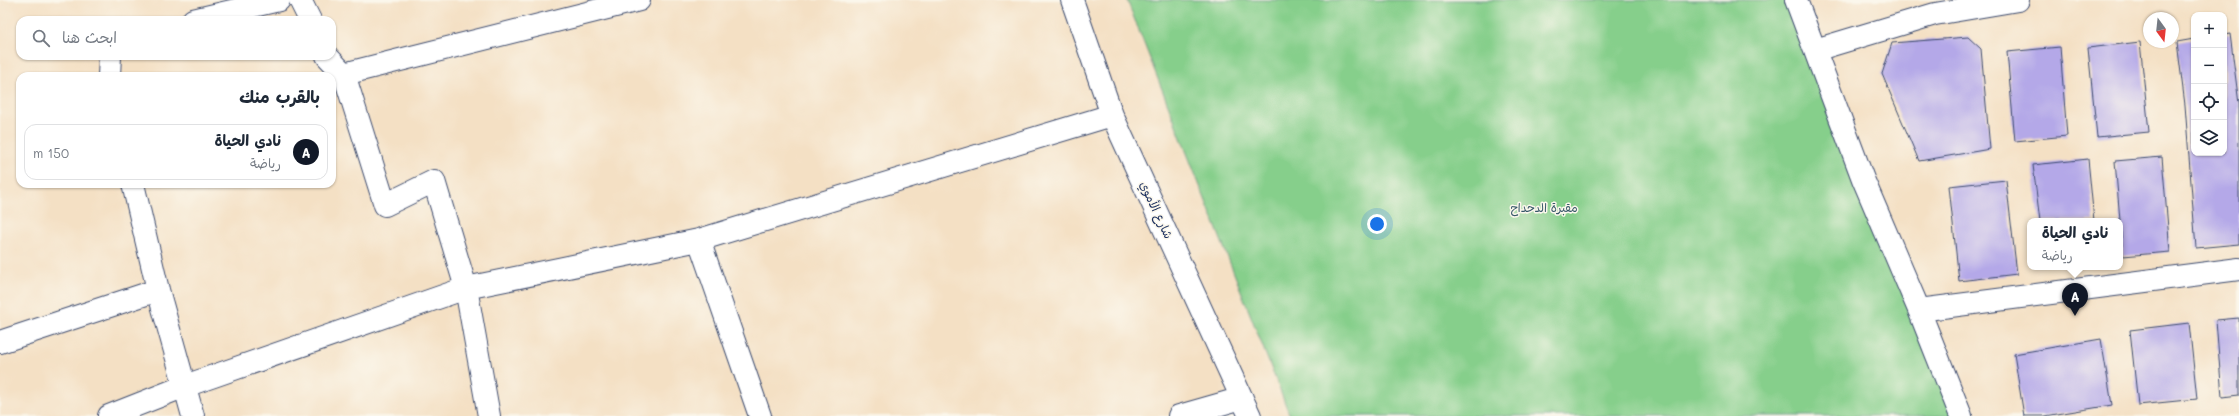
<!DOCTYPE html>
<html lang="ar">
<head>
<meta charset="utf-8">
<style>
  body { margin:0; font-family:Mali,"Playpen Sans Arabic",sans-serif; background:#f2f2f3; color:#1f2937; direction:rtl }
  .controls { position:absolute; right:12px; top:12px; display:grid; overflow:hidden; border-radius:8px; box-shadow:0 1px 3px #0004 }
  .controls button { width:36px; height:36px; display:grid; place-items:center; padding:0; border:0; border-bottom:1px solid #e0e1e3; background:#fff; color:#1f2937; font:20px sans-serif }
  .compass { position:absolute; left:2143px; top:12px; width:36px; height:36px; border-radius:50%; background:#fff; box-shadow:0 1px 3px #0004; rotate:165deg }
  .you { position:absolute; left:1377px; top:224px; width:14px; height:14px; margin:-10px; border:3px solid #fff; border-radius:50%; background:#1a73e8; box-shadow:0 0 0 6px #1a73e833 }
  .badge { display:grid; place-items:center; width:26px; height:26px; border-radius:50%; background:#111827; color:#fff; font-size:13px; font-weight:700 }
  .pin { position:absolute; translate:-50% -33px; filter:drop-shadow(0 1px 2px #0008) }
  .pin::after { content:''; position:absolute; top:21px; width:14px; height:12px; background:inherit; clip-path:polygon(0 0,100% 0,50% 100%) }
  .popup { position:absolute; left:2027px; top:218px; width:96px; height:52px; box-sizing:border-box; display:grid; place-content:center; border-radius:8px; background:#fff; filter:drop-shadow(0 1px 3px #0005); font-size:13px; white-space:nowrap; color:#747a83 }
  .popup b { font-size:15px; color:#1f2937 }
  .popup::after { content:''; position:absolute; left:50%; top:100%; margin-left:-8px; border:8px solid transparent; border-top-color:#fff }
  .list { margin:0; padding:0; list-style:none }
  h2 { display:flex; justify-content:space-between; align-items:center; height:52px; margin:0; padding:0 16px; font-size:17px }
  h2 small { font-size:13px; font-weight:400; color:#747a83 }
  .list li { display:grid; grid-template-columns:26px 1fr auto; gap:12px; align-items:center; box-sizing:border-box; height:56px; margin:0 8px 8px; padding:0 8px; border:1px solid #e0e1e3; border-radius:12px }
  .list b { display:block; font-size:15px; white-space:nowrap }
  .list p { margin:0; font-size:13px; white-space:nowrap; color:#747a83 }
  .list em { font-size:13px; font-style:normal; color:#747a83 }
  .icon { flex:none; width:22px; height:22px; fill:none; stroke:currentColor; stroke-width:2; stroke-linecap:round; stroke-linejoin:round }
  .map { position:relative; flex:none; width:2239px; height:416px; overflow:hidden; direction:ltr }
  .search { position:absolute; background:#fff; box-shadow:0 1px 3px #0004; left:16px; top:16px; width:320px; height:44px; display:flex; align-items:center; gap:10px; box-sizing:border-box; padding:0 14px; border-radius:12px; color:#747a83; font-size:15px }
  .panel { position:absolute; background:#fff; box-shadow:0 1px 3px #0004; left:16px; top:72px; width:320px; height:116px; border-radius:12px; direction:rtl }
  .map>svg:first-child { display:block }
  .green { fill:#86cf8b; stroke:#507f74 }
  .building { fill:#b4a8e8 }
  .lines { fill:none; stroke-linecap:round; stroke-linejoin:round }
  .pedestrian-casing { stroke:#3c4a6d; stroke-width:24 }
  .minor-casing { stroke:#3c4a6d; stroke-width:24 }
  .pedestrian { stroke:#fff; stroke-width:22 }
  .minor { stroke:#fff; stroke-width:22 }
  .labels { text-anchor:middle; stroke-width:3; stroke-linejoin:round; paint-order:stroke }
  .park-label { font-size:12px; fill:#365769; stroke:#fbf7ec }
  .street-label { font-size:12px; fill:#1b2f5e; stroke:#fbf7ec }
</style>
</head>
<body>
<div class="map">
<svg width="2239" height="416" viewBox="0 0 2239 416">
  <rect width="100%" height="100%" fill="#fbf7ec"/>
  <filter id="ink" filterUnits="userSpaceOnUse"><feTurbulence type="fractalNoise" baseFrequency=".025" numOctaves="2"/><feDisplacementMap in="SourceGraphic" scale="8" xChannelSelector="R" yChannelSelector="G"/><feConvolveMatrix kernelMatrix="1 2 1 2 8 2 1 2 1" color-interpolation-filters="sRGB"/></filter>
  <filter id="wash" filterUnits="userSpaceOnUse"><feTurbulence type="fractalNoise" baseFrequency=".012" numOctaves="4" result="noise"/><feDisplacementMap in="SourceGraphic" scale="16" xChannelSelector="R" yChannelSelector="G"/><feGaussianBlur stdDeviation="0.9" result="paint"/><feColorMatrix in="noise" values="0 0 0 0 0 0 0 0 0 0 0 0 0 0 0 0 0 1.4 0 .05"/><feComposite in="paint" operator="in"/></filter>
  <g filter="url(#wash)">
    <rect width="100%" height="100%" fill="#f4e0c4"/>
    <path class="green" d="M1127,0H1796L1961,416H1290Z"/>
    <g id="blocks">
      <path class="building" d="M2230,34L2239,104V244L2196,248L2185,105L2177,42L2194,39V153H2224V35Z
        M1968,37L1981,49L1990,149L1919,161L1882,74L1892,43Z
        M2140,42L2149,132L2097,137L2088,48Z
        M2060,47L2067,136L2015,141L2007,52Z
        M2162,157L2170,252L2123,256L2115,161Z
        M2088,159L2094,221H2040L2033,165Z
        M2006,180L2017,274L1959,281L1949,186Z
        M2239,318V395L2222,397L2216,320Z
        M2189,323L2197,399L2138,405L2130,330Z
        M2101,339L2112,405L2045,416H2024L2014,354Z"/>
    </g>
  </g>
  <g filter="url(#ink)">
    <use href="#blocks" fill-opacity="0" stroke="#3c4a6d" stroke-width="1"/>
    <g class="lines">
      <defs>
        <path id="pedestrian" d="M300,0L310,20
          M327,56L344,74"/>
        <path id="minor" d="M1072,0L1112,115L1250,416
          M1796,0L1863,179L1919,310L1961,416
          M193,20L279,0
          M1815,50L1935,14L2018,0
          M109,76L110,56
          M133,184L158,290L193,416
          M699,240L760,416
          M1919,310L2239,269
          M0,342L158,290
          M109,416L185,386L466,288L699,240L1112,115
          M489,416L466,288L434,181L385,205L344,74L639,0
          M1179,416L1242,398"/>
      </defs>
      <use href="#pedestrian" class="pedestrian-casing"/>
      <use href="#minor" class="minor-casing"/>
      <use href="#pedestrian" class="pedestrian"/>
      <use href="#minor" class="minor"/>
    </g>
  </g>
  <g class="labels">
    <g class="park-label">
      <text x="1544" y="212">مقبرة الدحداح</text>
    </g>
    <g class="street-label">
      <text transform="translate(1156 210) rotate(65)" y="4">شارع الأموي</text>
    </g>
  </g>
</svg>
<div class="controls">
<button>+</button>
<button>−</button>
<button><svg class="icon" aria-label="locate" viewBox="0 0 24 24"><circle cx="12" cy="12" r="6"/><path d="M12 2v4M12 18v4M2 12h4M18 12h4"/></svg></button>
<button><svg class="icon" aria-label="layers" viewBox="0 0 24 24"><path d="M12 4l9 5-9 5-9-5zM3 14l9 5 9-5"/></svg></button>
</div>
<svg class="compass" viewBox="-18 -18 36 36"><path d="M0-13l5 13h-10z" fill="#e53935"/><path d="M0 13l5-13h-10z" fill="#747a83"/></svg>
<div class="you"></div>
<div class="pin badge" style="left:2075px;top:316px">A</div>
<div class="popup"><b>نادي الحياة</b>رياضة</div>
<div class="search"><svg class="icon" aria-label="search" viewBox="0 0 24 24"><circle cx="10" cy="10" r="6"/><path d="M15 15l6 6"/></svg>ابحث هنا</div>
<section class="panel">
<h2>بالقرب منك<small></small></h2>
<ul class="list">
<li><span class="badge">A</span><div><b>نادي الحياة</b><p>رياضة</p></div><em>150 m</em></li>
</ul>
</section>
</div>
</body>
</html>
